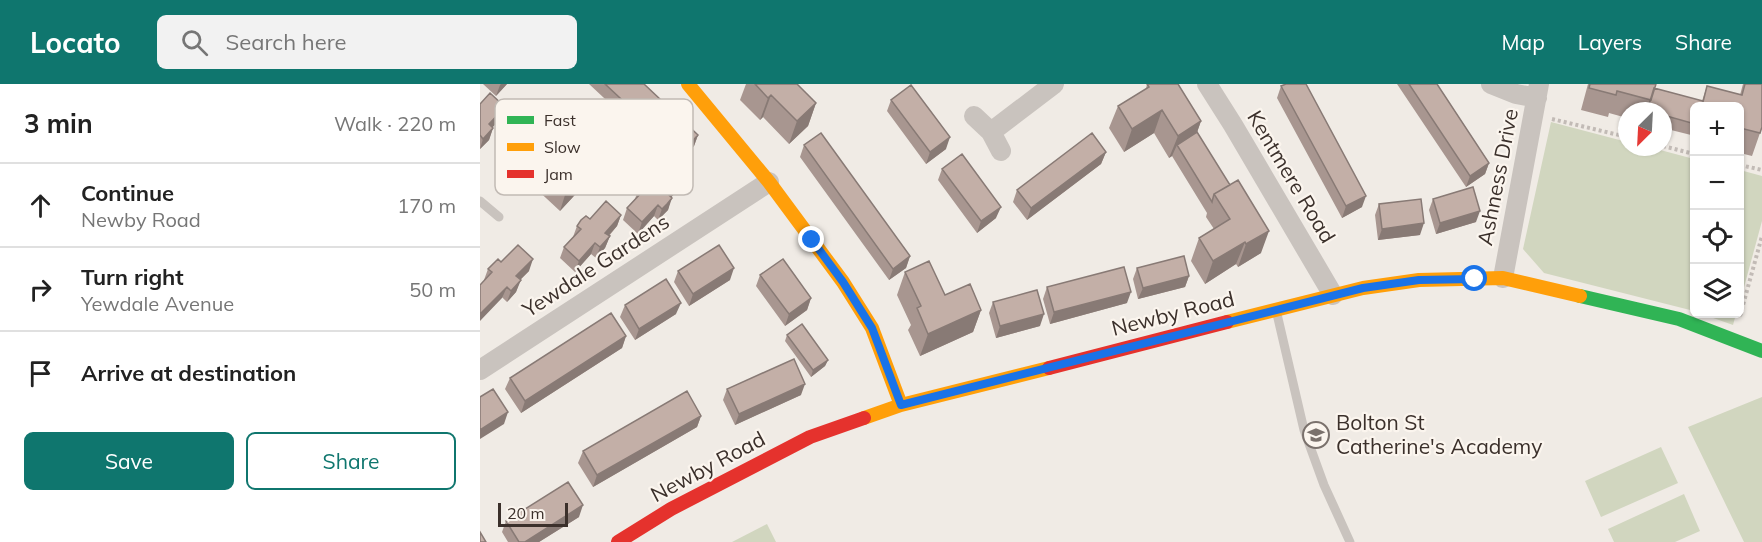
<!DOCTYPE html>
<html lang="en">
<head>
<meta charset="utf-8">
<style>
  body { margin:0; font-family:Mulish,sans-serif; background:#f2f2f2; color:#222 }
  .controls { position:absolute; right:18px; top:18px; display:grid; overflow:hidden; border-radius:9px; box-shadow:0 2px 4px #0004 }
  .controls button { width:54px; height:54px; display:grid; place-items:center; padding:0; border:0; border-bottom:2px solid #e0e0e0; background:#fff; color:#222; font:30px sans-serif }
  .compass { position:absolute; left:1138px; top:18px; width:54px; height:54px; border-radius:50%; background:#fff; box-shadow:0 2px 4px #0004; rotate:204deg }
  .scale { position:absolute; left:18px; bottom:15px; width:70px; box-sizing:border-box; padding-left:6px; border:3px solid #3b302b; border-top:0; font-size:16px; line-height:21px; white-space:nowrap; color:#3b302b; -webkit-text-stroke:4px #fbf5ee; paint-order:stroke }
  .stop { position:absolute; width:18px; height:18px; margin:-14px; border:4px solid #1a73e8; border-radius:50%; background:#fff }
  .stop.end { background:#1a73e8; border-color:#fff; box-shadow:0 2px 6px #0008 }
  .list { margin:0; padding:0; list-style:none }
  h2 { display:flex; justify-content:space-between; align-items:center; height:78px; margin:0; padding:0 24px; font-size:26px }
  h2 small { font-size:20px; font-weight:400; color:#767676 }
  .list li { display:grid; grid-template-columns:39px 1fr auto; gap:18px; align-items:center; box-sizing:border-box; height:84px; padding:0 24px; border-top:2px solid #e0e0e0 }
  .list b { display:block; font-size:22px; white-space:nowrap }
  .list p { margin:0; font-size:20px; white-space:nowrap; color:#767676 }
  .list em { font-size:20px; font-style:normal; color:#767676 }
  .actions { display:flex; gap:12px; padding:18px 24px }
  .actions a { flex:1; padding:14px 0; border:2px solid #0f766e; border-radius:9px; text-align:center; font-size:21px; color:#0f766e }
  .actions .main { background:#0f766e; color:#fff }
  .icon { flex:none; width:33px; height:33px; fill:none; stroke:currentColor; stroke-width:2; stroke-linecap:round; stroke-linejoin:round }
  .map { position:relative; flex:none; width:1282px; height:458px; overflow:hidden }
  header { display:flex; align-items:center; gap:36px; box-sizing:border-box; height:84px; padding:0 30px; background:#0f766e; color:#fff }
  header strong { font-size:28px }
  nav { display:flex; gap:33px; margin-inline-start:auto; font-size:21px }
  .search { width:420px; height:54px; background:#f2f2f2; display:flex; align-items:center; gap:15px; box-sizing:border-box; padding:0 21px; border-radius:9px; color:#767676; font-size:22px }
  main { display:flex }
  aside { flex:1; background:#fff }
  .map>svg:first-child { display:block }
  .green { fill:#d1d6bf }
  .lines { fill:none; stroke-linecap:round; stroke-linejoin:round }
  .path { stroke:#c2bbb6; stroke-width:4; stroke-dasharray:3 3; stroke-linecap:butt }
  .lane { stroke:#c9c3be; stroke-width:9 }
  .street { stroke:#c9c3be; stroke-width:20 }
  .fast { stroke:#30b455; stroke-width:14 }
  .slow { stroke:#ff9f0a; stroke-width:14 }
  .jam { stroke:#e5322d; stroke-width:14 }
  .wall { fill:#a89690 }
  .shaded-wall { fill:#887a75 }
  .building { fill:#c3afa7; stroke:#887a75; stroke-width:1.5 }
  .route { stroke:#1a73e8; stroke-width:8 }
  .labels { text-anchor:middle; stroke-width:4.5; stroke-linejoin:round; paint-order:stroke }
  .street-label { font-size:21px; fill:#3b302b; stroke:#fbf5ee }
  .poi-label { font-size:21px; fill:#3b302b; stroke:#fbf5ee; text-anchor:start }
  .key { fill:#fbf5ee; stroke:#c1bab4; stroke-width:1.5 }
  .key-label { font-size:16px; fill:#3b302b }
</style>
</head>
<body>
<header>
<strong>Locato</strong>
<div class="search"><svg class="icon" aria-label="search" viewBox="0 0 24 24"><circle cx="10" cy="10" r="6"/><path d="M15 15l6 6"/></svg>Search here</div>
<nav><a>Map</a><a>Layers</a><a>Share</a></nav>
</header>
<main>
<aside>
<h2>3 min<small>Walk · 220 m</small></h2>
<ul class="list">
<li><svg class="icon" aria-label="ahead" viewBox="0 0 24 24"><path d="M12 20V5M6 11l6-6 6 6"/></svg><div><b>Continue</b><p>Newby Road</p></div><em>170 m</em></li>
<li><svg class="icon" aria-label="right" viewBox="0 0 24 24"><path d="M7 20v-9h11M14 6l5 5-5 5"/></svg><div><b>Turn right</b><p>Yewdale Avenue</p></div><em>50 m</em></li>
<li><svg class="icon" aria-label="arrive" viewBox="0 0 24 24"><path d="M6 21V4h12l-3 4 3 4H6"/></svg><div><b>Arrive at destination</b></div></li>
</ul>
<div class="actions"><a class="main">Save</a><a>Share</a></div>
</aside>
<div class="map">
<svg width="1282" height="458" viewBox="0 0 1282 458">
  <rect width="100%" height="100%" fill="#f0ebe5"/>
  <path class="green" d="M1071,38L1147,58V63H1169L1214,75V227L1064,189L1043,165Z
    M1260,86L1282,92V137L1260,218Z
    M1222,230H1256L1253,241Z
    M1282,313V458H1264L1208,343Z
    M1181,363L1198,399L1121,433L1105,397Z
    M1204,410L1220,447L1195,458H1134L1128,445Z
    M287,440L296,458H252Z"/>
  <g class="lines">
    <path class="path" d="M1072,35L1147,53
      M1183,62L1214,70
      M1260,81L1282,86
      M1260,232L1282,152"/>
    <path class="lane" d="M0,117L19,133
      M797,230L824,346L844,401L870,458"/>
    <path class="street" d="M727,0L753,41L853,211
      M1011,0L1036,10L1057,14
      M494,32L511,48L521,67
      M511,48L574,0
      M1023,194L1059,0
      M0,286L289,98"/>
    <path class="fast" d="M1100,212L1199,235L1282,267"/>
    <path class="slow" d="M208,0L289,98L363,198L392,244L421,321
      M747,238L883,204L939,196L1023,194L1100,212
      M384,334L421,321L569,284"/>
    <path class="jam" d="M569,284L747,238
      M138,458L191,425L330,353L384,334"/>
  </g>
  <path class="wall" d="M3,0H27L16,12Z
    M109,0H164L218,51L214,62L196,81Z
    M266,0H317L336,19L328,42L309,60L283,33L280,36L260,16Z
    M667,0L721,37L717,48L781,169L758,183L756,180L725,200L711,177L719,154L734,145L726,133L727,129L692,72L689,74L674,49L644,68L629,44L638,22L666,5Z
    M917,0H957L1009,79L1005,90L986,103Z
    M1108,0H1176L1174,4L1222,17L1227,2L1260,11L1263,0H1282L1280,49L1272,72L1260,69V22H1215V52L1183,44V27H1147V34L1129,29L1128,33L1101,26Z
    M801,2L882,123L862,134L797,14Z
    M411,16L466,65L446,80L407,27Z
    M0,20L21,34L12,43L13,44L9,56L0,65Z
    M324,61L430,172L426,184L409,196L320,73Z
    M93,63L129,74L80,127L39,89L45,74Z
    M626,68L621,80L547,136L533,118L537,106Z
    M462,85L516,134L497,149L458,96Z
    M204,93L200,104L191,113L188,126L178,136L174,132L158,150L143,136L147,124L155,115L159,103L172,97Z
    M953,115L996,138L956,150L949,126Z
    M899,120L940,151L898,156L895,131Z
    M141,131L137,142L129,152H130L125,164L116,174L111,170L95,188L80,174L84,163L93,153L97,142L110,135Z
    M21,178L49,187L40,196L36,208L27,218L4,196L8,185Z
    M657,184L709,192L705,203L658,215L653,195Z
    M198,187L250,196L209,222L194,198Z
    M425,188L465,211L501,226L493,248L440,272L428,246L431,241L417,211Z
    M280,191L331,214L327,226L305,242L276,202Z
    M567,203L647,219L570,240L563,215Z
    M513,218L560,242L516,254L509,229Z
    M145,221L196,230L155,256L140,233Z
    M307,251L348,276L345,282L331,293L305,257Z
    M146,252L142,264L41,329L25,305L30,294Z
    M247,305L321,311L255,341L243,316Z
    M221,332L217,343L113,403L98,379L103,367Z
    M99,433L59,458H28L22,448L26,437Z"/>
  <path class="shaded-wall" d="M21,0H27L16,12L20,1Z
    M291,11L283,33L280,36L288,14Z
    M336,19L328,42L309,60L317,37Z
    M25,23L21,34L5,52L9,40Z
    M682,26L674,49L644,68L652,45Z
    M721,37L713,60L697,61L692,72L689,74L698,52Z
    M13,44L9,56L0,65L3,55Z
    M218,51L214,62L196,81L200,70Z
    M470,53L466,65L446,80L450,68Z
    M135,58L129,74L80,127L85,111Z
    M626,68L621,80L547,136L551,124Z
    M1009,79L1005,90L986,103L990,92Z
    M204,93L200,104L183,122L188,110Z
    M886,112L882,123L862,134L866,122Z
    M192,114L188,126L178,136L182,125Z
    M178,121L174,132L158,150L162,138Z
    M521,123L516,134L497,149L501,137Z
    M1000,127L996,138L956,150L960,139Z
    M141,131L137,142L121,160L125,149Z
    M944,139L940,151L898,156L902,145Z
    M789,147L781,169L758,183L766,160Z
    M130,152L125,164L116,174L120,163Z
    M765,158L756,180L725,200L733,177Z
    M115,159L111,170L95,188L99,177Z
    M430,172L426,184L409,196L413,185Z
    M53,175L49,187L32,204L36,192Z
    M254,184L250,196L209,222L213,210Z
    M709,192L705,203L658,215L663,204Z
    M41,196L36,208L27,218L31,207Z
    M27,203L22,214L0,237V230Z
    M651,208L647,219L570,240L574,228Z
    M331,214L327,226L305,242L309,230Z
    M201,219L196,230L155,256L159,245Z
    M501,226L493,248L440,272L448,250Z
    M564,230L560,242L516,254L520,242Z
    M146,252L142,264L41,329L45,317Z
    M348,276L345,282L331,293L333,286Z
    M325,300L321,311L255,341L259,330Z
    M28,328L24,340L0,355V346Z
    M221,332L217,343L113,403L117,391Z
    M103,421L99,433L59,458H45Z"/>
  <path class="building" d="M125,0H164L218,51L200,70Z
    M275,0H317L336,19L317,37L291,11L288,14Z
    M667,0H698L721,37L698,52L682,26L652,45L638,22L669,3Z
    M806,0H826L886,112L866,122L801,2Z
    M929,0H957L1009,79L990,92Z
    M1110,0H1176L1171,16L1137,7L1136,11L1109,4Z
    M1265,0H1282V43L1280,49L1260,44V22H1222L1227,2L1262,11Z
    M431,1L470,53L450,68L411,16Z
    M1174,4L1223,17L1221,22H1215V40L1183,31V27H1167Z
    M10,9L25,23L9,40L13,44L3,55L0,51V20Z
    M717,48L750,101L734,110L732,118L697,61Z
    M341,49L430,172L413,185L324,61Z
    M612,49L626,68L551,124L537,106Z
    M482,70L521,123L501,137L462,85Z
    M189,79L204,93L188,110L192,114L187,120L182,125L178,121L162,138L147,124L163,107L159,103L169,93L172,97Z
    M758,96L789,147L766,160L765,158L733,177L719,154L750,135L734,110Z
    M993,103L1000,127L960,139L953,115Z
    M941,115L944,139L902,145L899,120Z
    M126,117L141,131L125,149L130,152L120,163L115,159L99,177L84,163L101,145L97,142L101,136L106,132L110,135Z
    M38,161L53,175L36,192L41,196L31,207L27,203L0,230V201L12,188L8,185L18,175L21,178Z
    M239,161L254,184L213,210L198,187Z
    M704,172L709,192L663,204L657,184Z
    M303,175L331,214L309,230L280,191Z
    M449,177L465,211L490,200L501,226L448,250L437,224L441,222L425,188Z
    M644,183L651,208L574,228L567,203Z
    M186,195L201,219L159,245L145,221Z
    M557,206L564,230L520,242L513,218Z
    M131,229L146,252L45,317L30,294Z
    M322,240L348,276L333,286L307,251Z
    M314,275L325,300L259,330L247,305Z
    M13,305L28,328L0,346V313Z
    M207,307L221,332L117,391L103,367Z
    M88,398L103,421L45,458H39L26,437Z
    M0,448L6,458H0Z"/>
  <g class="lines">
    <path class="route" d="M332,156L363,198L392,244L421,321L883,204L939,196L995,195"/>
  </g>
  <defs>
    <symbol id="school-ring" viewBox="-11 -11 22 22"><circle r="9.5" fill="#fbf5ee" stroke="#7a716c" stroke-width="1.5"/><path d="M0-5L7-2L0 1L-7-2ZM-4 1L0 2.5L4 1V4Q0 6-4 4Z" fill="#7a716c"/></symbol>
  </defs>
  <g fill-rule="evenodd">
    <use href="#school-ring" x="821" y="336" width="30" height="30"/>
  </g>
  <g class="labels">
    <g class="street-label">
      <text transform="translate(811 93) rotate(59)" y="7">Kentmere Road</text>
      <text transform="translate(1018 93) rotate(-79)" y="7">Ashness Drive</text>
      <text transform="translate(116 182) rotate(-33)" y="7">Yewdale Gardens</text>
      <text transform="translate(693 230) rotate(-14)" y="7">Newby Road</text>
      <text transform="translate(228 383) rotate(-28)" y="7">Newby Road</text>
    </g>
    <g class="poi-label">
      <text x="856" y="346">Bolton St<tspan x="856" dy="24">Catherine's Academy</tspan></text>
    </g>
  </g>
  <rect x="15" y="15" width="198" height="96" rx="9" class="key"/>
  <rect x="27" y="32" width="27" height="8" fill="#30b455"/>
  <rect x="27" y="59" width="27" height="8" fill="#ff9f0a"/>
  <rect x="27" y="86" width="27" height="8" fill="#e5322d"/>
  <g class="key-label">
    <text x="64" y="42">Fast</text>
    <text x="64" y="69">Slow</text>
    <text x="64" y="96">Jam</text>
  </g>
</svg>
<div class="controls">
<button>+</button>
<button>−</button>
<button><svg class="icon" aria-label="locate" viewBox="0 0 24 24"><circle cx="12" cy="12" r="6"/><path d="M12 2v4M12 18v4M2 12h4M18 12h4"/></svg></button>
<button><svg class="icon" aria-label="layers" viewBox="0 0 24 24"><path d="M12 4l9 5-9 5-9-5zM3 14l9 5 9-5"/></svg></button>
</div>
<svg class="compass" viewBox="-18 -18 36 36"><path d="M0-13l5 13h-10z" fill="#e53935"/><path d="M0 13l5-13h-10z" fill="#767676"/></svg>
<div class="scale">20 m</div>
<div class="stop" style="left:995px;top:195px"></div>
<div class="stop end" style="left:332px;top:156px"></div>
</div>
</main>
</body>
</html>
